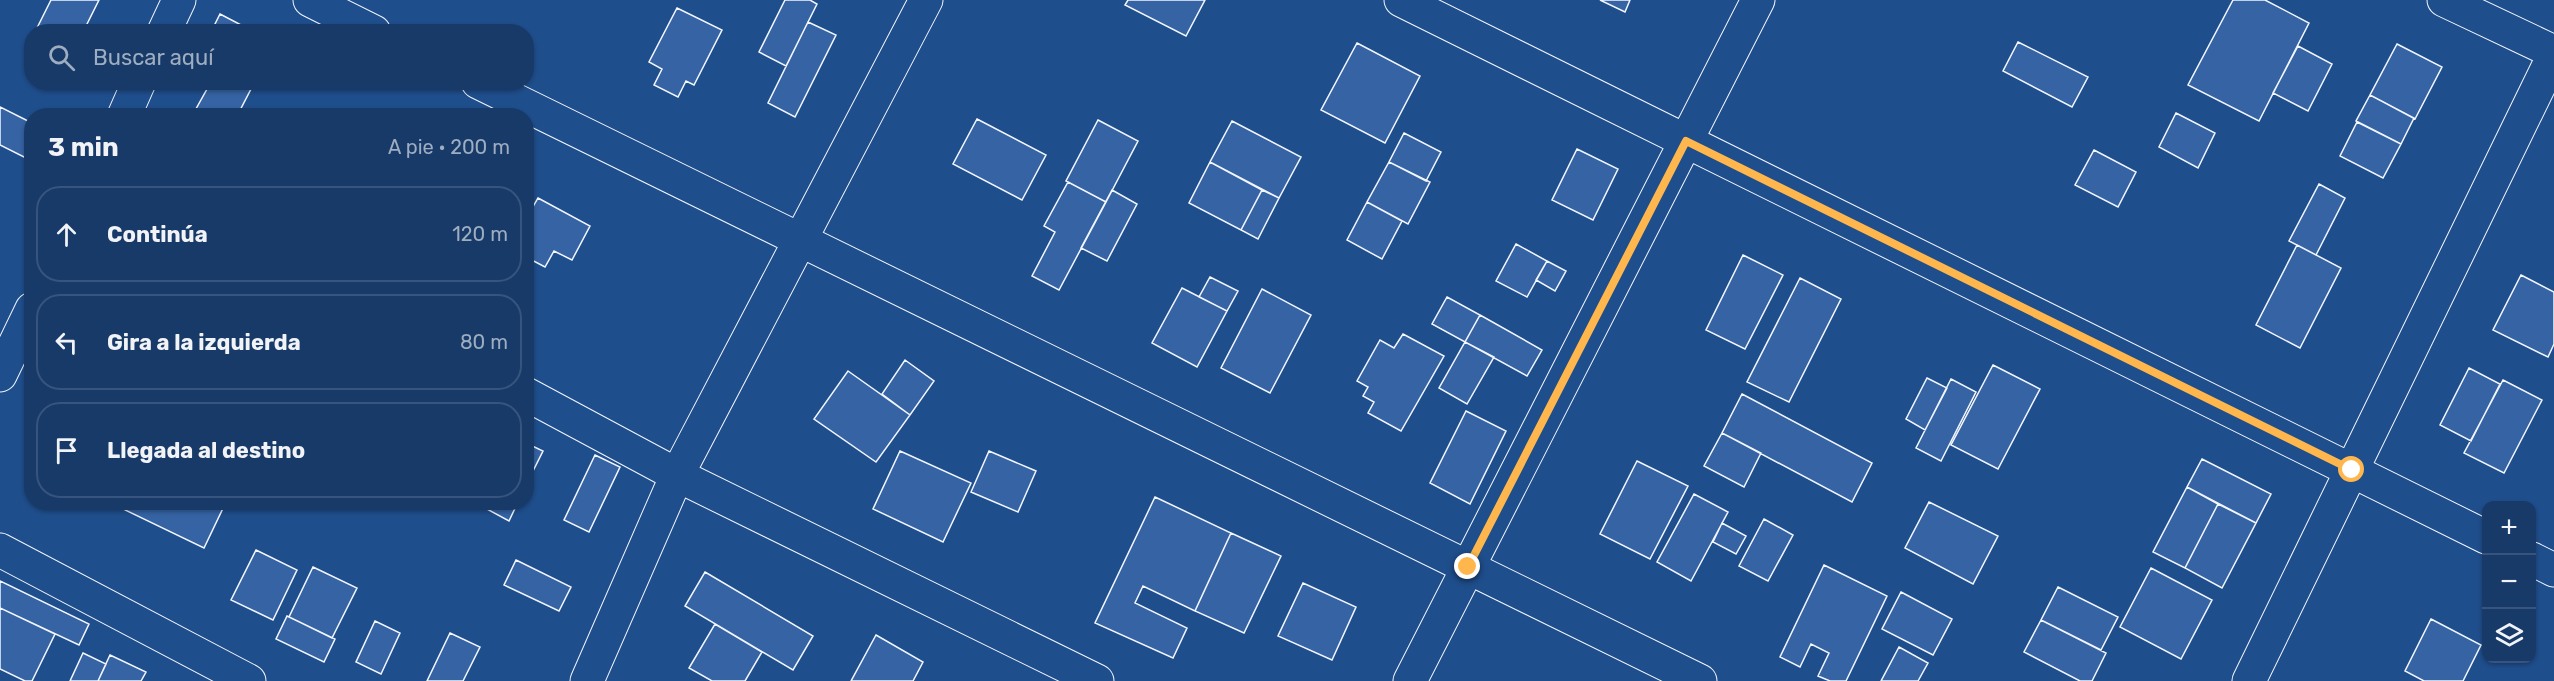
<!DOCTYPE html>
<html lang="es">
<head>
<meta charset="utf-8">
<style>
  body { margin:0; font-family:Rubik,sans-serif; background:#244571; color:#f1f3f6 }
  .controls { position:absolute; right:18px; bottom:18px; display:grid; overflow:hidden; border-radius:12px; box-shadow:0 2px 4px #0004 }
  .controls button { width:54px; height:54px; display:grid; place-items:center; padding:0; border:0; border-bottom:2px solid #36547d; background:#173a69; color:#f1f3f6; font:30px sans-serif }
  .stop { position:absolute; width:18px; height:18px; margin:-14px; border:4px solid #ffb74d; border-radius:50%; background:#fff }
  .stop.end { background:#ffb74d; border-color:#fff; box-shadow:0 2px 6px #0008 }
  .list { margin:0; padding:0; list-style:none }
  h2 { display:flex; justify-content:space-between; align-items:center; height:78px; margin:0; padding:0 24px; font-size:26px }
  h2 small { font-size:20px; font-weight:400; color:#9eadc0 }
  .list li { display:grid; grid-template-columns:39px 1fr auto; gap:18px; align-items:center; box-sizing:border-box; height:96px; margin:0 12px 12px; padding:0 12px; border:2px solid #36547d; border-radius:24px }
  .list b { display:block; font-size:22px; white-space:nowrap }
  .list em { font-size:20px; font-style:normal; color:#9eadc0 }
  .icon { flex:none; width:33px; height:33px; fill:none; stroke:currentColor; stroke-width:2; stroke-linecap:round; stroke-linejoin:round }
  .map { position:relative; flex:none; width:2554px; height:681px; overflow:hidden }
  .search { position:absolute; background:#173a69; box-shadow:0 2px 4px #0004; left:24px; top:24px; width:510px; height:66px; display:flex; align-items:center; gap:15px; box-sizing:border-box; padding:0 21px; border-radius:24px; color:#9eadc0; font-size:22px }
  .panel { position:absolute; background:#173a69; box-shadow:0 2px 4px #0004; left:24px; top:108px; width:510px; height:402px; border-radius:24px }
  .map>svg:first-child { display:block }
  .building { fill:#3563a3; stroke:#f2f6ff; stroke-width:1.5 }
  .lines { fill:none; stroke-linecap:round; stroke-linejoin:round }
  .minor-casing { stroke:#f2f6ff; stroke-width:35 }
  .minor { stroke:#1f4e8c; stroke-width:33 }
  .route { stroke:#ffb74d; stroke-width:8 }
</style>
</head>
<body>
<div class="map">
<svg width="2554" height="681" viewBox="0 0 2554 681">
  <rect width="100%" height="100%" fill="#1f4e8c"/>
  <path class="building" d="M51,0H99L83,32H35Z
    M785,0H810L817,4L786,66L759,52Z
    M1128,0H1205L1186,36L1125,5Z
    M1600,0H1630L1625,12Z
    M2233,0H2265L2309,23L2259,121L2188,85Z
    M677,8L722,30L694,85L686,81L678,97L654,85L662,69L649,62Z
    M220,14L247,28L245,32H211Z
    M808,22L836,35L795,117L768,103Z
    M2018,42L2088,77L2072,107L2003,71Z
    M1357,43L1420,76L1385,143L1321,110Z
    M2397,44L2442,67L2415,119L2370,95Z
    M2298,46L2332,64L2308,111L2273,93Z
    M211,82H238L251,89L237,116H192Z
    M2370,95L2414,118L2401,144L2356,121Z
    M0,107L32,123V161L0,145Z
    M2176,113L2215,133L2198,168L2159,147Z
    M977,119L1046,155L1022,200L953,164Z
    M1098,120L1138,141L1106,202L1066,181Z
    M1232,121L1301,157L1279,198L1210,162Z
    M2357,122L2401,144L2383,178L2340,156Z
    M1404,133L1441,152L1426,181L1389,162Z
    M1577,149L1618,169L1593,220L1552,200Z
    M2094,150L2136,172L2118,207L2075,185Z
    M1210,162L1262,190L1241,230L1189,203Z
    M1389,162L1430,182L1408,224L1367,202Z
    M1068,182L1106,202L1059,290L1032,276L1055,232L1044,226Z
    M2319,184L2345,198L2316,255L2289,241Z
    M1112,190L1137,204L1107,261L1081,248Z
    M1262,190L1279,198L1258,239L1241,230Z
    M538,198L590,226L572,260L554,251L545,267L526,257V219Z
    M1367,202L1402,221L1382,259L1347,240Z
    M1516,244L1547,261L1527,297L1496,281Z
    M2297,245L2341,268L2300,348L2256,325Z
    M1743,255L1783,275L1745,349L1706,330Z
    M1547,261L1566,271L1555,291L1536,280Z
    M2521,275L2554,292V344L2548,357L2493,330Z
    M1210,277L1238,291L1227,311L1199,297Z
    M1800,278L1841,299L1789,402L1747,382Z
    M1182,288L1227,311L1197,367L1152,343Z
    M1262,289L1311,315L1270,393L1221,368Z
    M1447,297L1480,315L1465,342L1432,324Z
    M1480,315L1542,350L1527,376L1465,342Z
    M1403,334L1444,356L1401,431L1368,413L1374,402L1363,396L1368,387L1357,381L1380,340L1394,348Z
    M1465,342L1494,357L1467,404L1439,388Z
    M905,360L934,381L910,415L882,394Z
    M1993,365L2040,389L1998,469L1951,445Z
    M2469,368L2500,384L2471,441L2440,425Z
    M848,371L910,415L876,462L814,419Z
    M1927,378L1947,388L1925,430L1906,419Z
    M1951,379L1976,392L1941,461L1916,448Z
    M2503,380L2542,400L2504,473L2464,453Z
    M1742,394L1872,463L1852,502L1722,433Z
    M1466,411L1506,431L1470,504L1430,483Z
    M1722,433L1761,453L1744,487L1704,466Z
    M526,443L543,451L526,485Z
    M900,451L971,483L943,542L873,509Z
    M989,451L1036,471L1018,512L971,492Z
    M595,455L620,467L589,532L564,520Z
    M2202,459L2271,494L2256,523L2187,487Z
    M1637,461L1688,486L1650,559L1600,534Z
    M2187,487L2218,504L2185,568L2153,552Z
    M1694,494L1728,512L1691,581L1657,562Z
    M1155,497L1231,533L1195,611L1143,586L1135,603L1187,628L1173,658L1095,623Z
    M124,502H226L204,548L121,508Z
    M474,502H518L509,521Z
    M1929,502L1998,536L1973,584L1905,548Z
    M2218,504L2256,523L2222,588L2185,568Z
    M1764,519L1793,535L1768,581L1739,566Z
    M1722,523L1746,536L1736,554L1713,542Z
    M1231,533L1281,556L1244,633L1195,611Z
    M256,550L297,570L273,620L231,600Z
    M516,560L571,587L559,611L504,585Z
    M1824,565L1887,596L1846,681H1830L1818,676L1829,653L1811,644L1800,667L1780,657Z
    M313,567L357,588L332,638L289,617Z
    M2151,568L2212,600L2181,659L2120,627Z
    M705,572L813,636L793,670L685,606Z
    M0,581L89,624L79,645L0,608Z
    M1303,583L1356,607L1332,660L1278,636Z
    M2058,587L2118,617L2101,650L2041,620Z
    M1901,592L1952,619L1933,655L1882,629Z
    M0,608L55,634L32,681H25L0,669Z
    M287,616L335,639L324,662L276,639Z
    M2431,619L2481,645L2463,681H2424L2405,671Z
    M2041,620L2106,653L2092,681H2080L2024,652Z
    M375,621L400,633L381,674L356,662Z
    M715,624L762,652L745,681H712L689,668Z
    M450,633L480,647L463,681H427Z
    M876,635L923,662L913,681H851Z
    M1899,647L1928,663L1918,681H1881Z
    M83,653L106,664L98,681H70Z
    M110,655L146,672L141,681H98Z"/>
  <g class="lines">
    <defs>
      <path id="minor" d="M310,0L374,32
        M1401,0L2486,537
        M2444,0L2554,52
        M164,32L179,0
        M478,82L1700,681
        M124,116L139,82
        M0,375L32,309
        M526,394L677,475L1097,681
        M0,550L249,681
        M2532,559L2554,570
        M587,681L677,475L926,0
        M1410,681L1758,0
        M2249,681L2554,55"/>
    </defs>
    <use href="#minor" class="minor-casing"/>
    <use href="#minor" class="minor"/>
  </g>
  <g class="lines">
    <path class="route" d="M1468,567L1686,141L2352,470"/>
  </g>
</svg>
<div class="controls">
<button>+</button>
<button>−</button>
<button><svg class="icon" aria-label="layers" viewBox="0 0 24 24"><path d="M12 4l9 5-9 5-9-5zM3 14l9 5 9-5"/></svg></button>
</div>
<div class="stop" style="left:2352px;top:470px"></div>
<div class="stop end" style="left:1468px;top:567px"></div>
<div class="search"><svg class="icon" aria-label="search" viewBox="0 0 24 24"><circle cx="10" cy="10" r="6"/><path d="M15 15l6 6"/></svg>Buscar aquí</div>
<section class="panel">
<h2>3 min<small>A pie · 200 m</small></h2>
<ul class="list">
<li><svg class="icon" aria-label="ahead" viewBox="0 0 24 24"><path d="M12 20V5M6 11l6-6 6 6"/></svg><div><b>Continúa</b></div><em>120 m</em></li>
<li><svg class="icon" aria-label="left" viewBox="0 0 24 24"><path d="M17 20v-9H6M10 6l-5 5 5 5"/></svg><div><b>Gira a la izquierda</b></div><em>80 m</em></li>
<li><svg class="icon" aria-label="arrive" viewBox="0 0 24 24"><path d="M6 21V4h12l-3 4 3 4H6"/></svg><div><b>Llegada al destino</b></div></li>
</ul>
</section>
</div>
</body>
</html>
